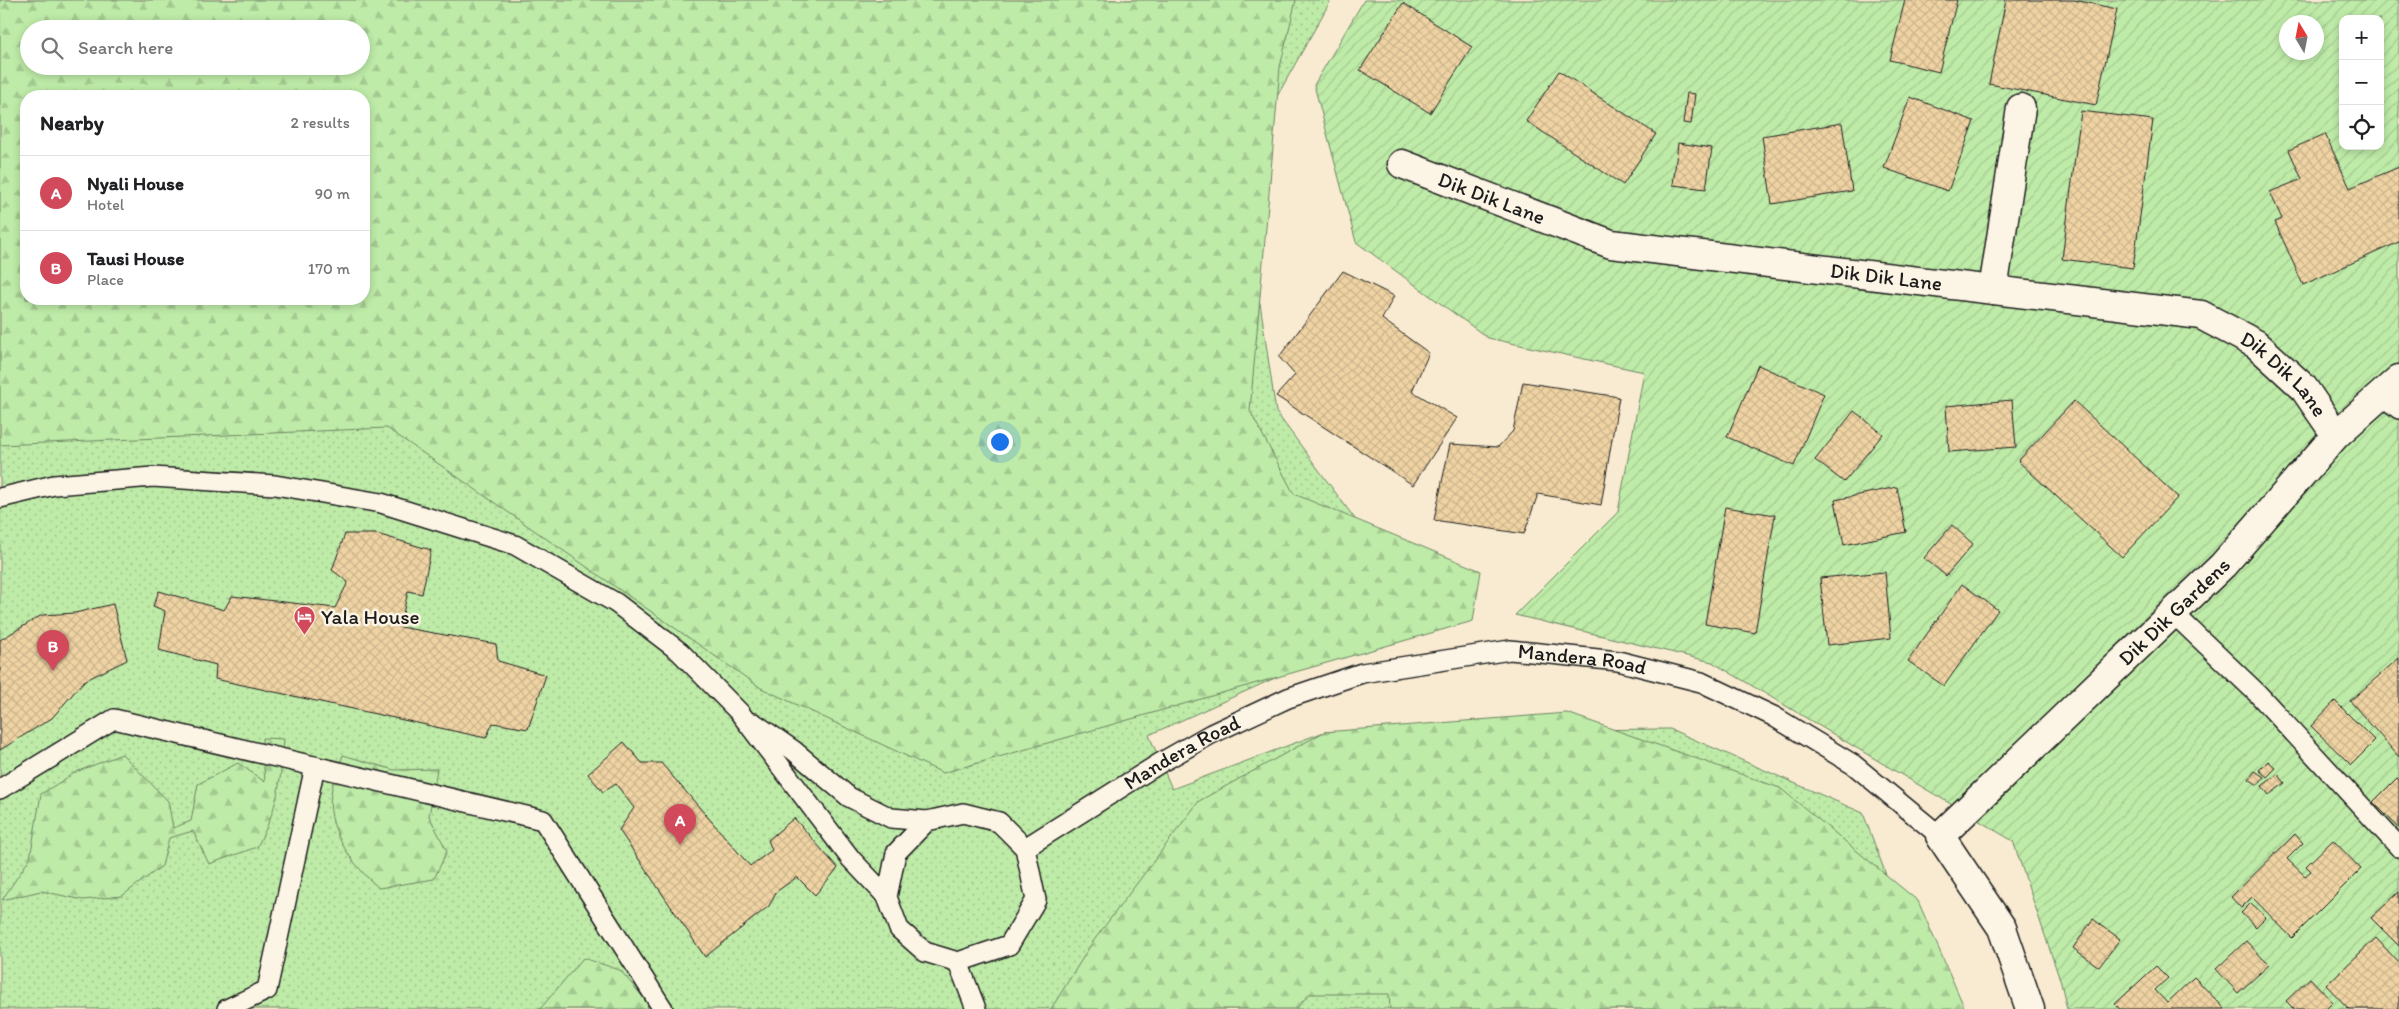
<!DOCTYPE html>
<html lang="en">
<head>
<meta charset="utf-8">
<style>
  body { margin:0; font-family:Itim,sans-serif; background:#f2f2f2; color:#202124 }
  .controls { position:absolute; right:15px; top:15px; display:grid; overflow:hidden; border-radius:10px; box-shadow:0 2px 8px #0003 }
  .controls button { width:45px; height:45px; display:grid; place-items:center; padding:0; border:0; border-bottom:1px solid #e0e0e0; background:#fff; color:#202124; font:25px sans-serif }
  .compass { position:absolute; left:2279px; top:15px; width:45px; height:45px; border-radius:50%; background:#fff; box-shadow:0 2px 8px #0003; rotate:350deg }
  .you { position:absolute; left:999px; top:441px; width:18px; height:18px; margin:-12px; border:4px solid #fff; border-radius:50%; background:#1a73e8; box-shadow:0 0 0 8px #1a73e833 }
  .badge { display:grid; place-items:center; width:32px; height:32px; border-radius:50%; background:#d1495b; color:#fff; font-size:16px; font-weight:700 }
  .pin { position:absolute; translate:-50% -41px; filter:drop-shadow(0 1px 2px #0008) }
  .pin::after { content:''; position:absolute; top:26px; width:18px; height:15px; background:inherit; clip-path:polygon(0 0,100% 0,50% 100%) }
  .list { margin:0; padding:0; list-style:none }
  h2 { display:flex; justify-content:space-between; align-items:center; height:65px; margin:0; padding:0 20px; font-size:21px }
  h2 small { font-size:16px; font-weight:400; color:#757577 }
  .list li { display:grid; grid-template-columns:32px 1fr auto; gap:15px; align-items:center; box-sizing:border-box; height:75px; padding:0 20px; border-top:1px solid #e0e0e0 }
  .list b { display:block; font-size:19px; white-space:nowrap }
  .list p { margin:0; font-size:16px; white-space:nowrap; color:#757577 }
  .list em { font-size:16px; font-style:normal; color:#757577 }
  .icon { flex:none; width:28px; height:28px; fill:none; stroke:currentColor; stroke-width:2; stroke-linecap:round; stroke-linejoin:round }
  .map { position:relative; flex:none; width:2399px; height:1009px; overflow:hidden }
  .search { position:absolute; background:#fff; box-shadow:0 2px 8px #0003; left:20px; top:20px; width:350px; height:55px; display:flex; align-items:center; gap:12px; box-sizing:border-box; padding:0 18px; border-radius:28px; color:#757577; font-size:19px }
  .panel { position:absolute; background:#fff; box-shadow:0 2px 8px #0003; left:20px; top:90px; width:350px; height:215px; border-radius:20px }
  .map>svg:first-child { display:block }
  .grass { fill:url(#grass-dots); stroke:#6d8462; fill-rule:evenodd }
  .forest { fill:url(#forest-firs); stroke:#6d8462; fill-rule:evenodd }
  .garden { fill:url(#garden-furrows); stroke:#6d8462; fill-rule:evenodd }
  .building { fill:url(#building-cross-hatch); stroke:#1c1c1c }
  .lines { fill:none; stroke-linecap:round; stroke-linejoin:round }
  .lane-casing { stroke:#1c1c1c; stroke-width:22 }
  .street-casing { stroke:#1c1c1c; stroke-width:31 }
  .lane { stroke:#fcf5e5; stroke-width:19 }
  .street { stroke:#fcf5e5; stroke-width:28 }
  .labels { text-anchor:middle; stroke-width:5; stroke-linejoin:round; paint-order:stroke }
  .street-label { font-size:21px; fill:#1c1c1c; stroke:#fcf5e5 }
  .poi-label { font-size:21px; fill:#1c1c1c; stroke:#fcf5e5; text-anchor:start }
</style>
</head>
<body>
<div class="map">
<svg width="2399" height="1009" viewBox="0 0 2399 1009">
  <defs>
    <pattern id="grass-dots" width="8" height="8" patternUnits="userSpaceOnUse" patternTransform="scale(1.25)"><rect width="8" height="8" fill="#beeba8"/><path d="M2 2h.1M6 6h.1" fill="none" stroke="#a3c990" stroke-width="1.8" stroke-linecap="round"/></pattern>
    <pattern id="forest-firs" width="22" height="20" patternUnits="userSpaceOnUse" patternTransform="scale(1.25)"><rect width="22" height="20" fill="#beeba8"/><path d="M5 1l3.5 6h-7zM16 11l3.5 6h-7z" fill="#a3c990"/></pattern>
    <pattern id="garden-furrows" width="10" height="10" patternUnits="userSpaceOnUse" patternTransform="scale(1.25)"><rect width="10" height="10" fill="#beeba8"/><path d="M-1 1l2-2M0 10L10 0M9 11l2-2" fill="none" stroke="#a3c990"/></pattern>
    <pattern id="building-cross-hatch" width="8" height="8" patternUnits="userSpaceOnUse" patternTransform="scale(1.25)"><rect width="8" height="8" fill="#efd3a3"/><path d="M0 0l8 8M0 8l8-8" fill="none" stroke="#ccb58c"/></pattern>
  </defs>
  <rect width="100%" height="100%" fill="#f8ebd1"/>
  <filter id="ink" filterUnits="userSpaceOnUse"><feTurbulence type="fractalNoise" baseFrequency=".02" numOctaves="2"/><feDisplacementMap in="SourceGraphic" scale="10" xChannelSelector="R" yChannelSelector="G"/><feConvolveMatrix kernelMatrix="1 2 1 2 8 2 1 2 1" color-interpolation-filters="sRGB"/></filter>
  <g filter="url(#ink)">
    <path class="grass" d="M0,0H1331L1205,225L1260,303L1276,412L1423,611L1149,735L1172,789L1324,732L1670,729L1863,813L1936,1009H0ZM29,29H361V66H29ZM26,96H364V299H26Z"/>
    <path class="forest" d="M0,0H1296L1280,67L1250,411L1294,494L1481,571L1473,621L943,773L761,688L387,428L0,445ZM29,29H361V66H29ZM364,96V299H26V96Z
      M1567,713L1780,788L1918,901L1965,1009H1390L1389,994H1309L1296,1009H1051L1092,943L1199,801L1324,732Z
      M262,738L284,739C280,785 279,805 257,847L209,864L193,831L169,838L162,866L122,896L83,900L41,891L2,900L30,858L41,794L76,772L122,754L168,801L173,828L191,821L198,784L238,763L265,782Z
      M343,755L394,770L437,769L429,816L447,851L434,879L379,888C352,865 323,826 332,788C334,776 340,765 343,755Z
      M583,958L620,970L648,1003L647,1009H540Z"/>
    <path class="garden" d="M1364,0H2399V1009H2067L2061,983L2013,841L1712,662L1515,615L1618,512L1644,372L1488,338L1356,242L1314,85ZM2343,19H2380V146H2343ZM2286,22H2316V52H2286Z"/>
    <path class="building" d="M1905,0H1957L1939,72L1890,60Z
      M2006,0H2074L2117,9L2096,105L1989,84Z
      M1403,3L1472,47L1430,113L1360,70Z
      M1559,71L1656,134L1623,185L1526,121Z
      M1687,93L1695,94L1691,124L1683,123Z
      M1910,97L1974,121L1948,191L1884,168Z
      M2081,111L2153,120L2133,268L2062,259Z
      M1842,123L1852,191L1772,204L1762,136Z
      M2325,134L2350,188L2399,167V242L2303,285L2275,222L2282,219L2270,192L2302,179L2289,150Z
      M1678,143L1712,148L1706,189L1673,185Z
      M1343,271L1394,296L1382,319L1429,353L1412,391L1457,418L1413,485L1276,396L1295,375L1279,357Z
      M1758,365L1824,394L1794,466L1727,437Z
      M1523,382L1619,397L1601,505L1538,494L1524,534L1434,520L1450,444L1498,447L1513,431Z
      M2012,400L2016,447L1949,452L1946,406Z
      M2074,401L2178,497L2122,557L2018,461Z
      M1854,411L1883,434L1844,482L1815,460Z
      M1897,487L1906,532L1844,545L1835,500Z
      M1725,507L1775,515L1755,633L1705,624Z
      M1952,525L1973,544L1946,576L1924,558Z
      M345,534H377L431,550L422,594L408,591L400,627L496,644L498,661L546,675L528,729L493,723L486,738L215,679L216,665L159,650L165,611L153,606L159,591L224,610L232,596L335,608L348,582L332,570Z
      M1885,572L1891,638L1827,645L1820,578Z
      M1962,584L1998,610L1944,686L1908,661Z
      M113,604L127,660L84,681L52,718L0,750V640L42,615L75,613Z
      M2399,658V757L2350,701Z
      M2335,701L2375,741L2351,765L2311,726Z
      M624,742L642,763H661L750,866L772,850L768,840L794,818L838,868L815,895L797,877L776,892L769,906L705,957L619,830L634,808L616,784L603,792L588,774Z
      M2268,761L2276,768L2267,777L2259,770Z
      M2255,771L2264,777L2258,785L2249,779Z
      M2278,774L2285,783L2269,795L2262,786Z
      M2397,778L2399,780V828L2373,802Z
      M2295,834L2303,843L2287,859L2305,876L2311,871L2306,866L2333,840L2361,869L2292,938L2252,897L2241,908L2231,897Z
      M2399,892V946L2371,918Z
      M2251,903L2266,917L2256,927L2241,913Z
      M2093,919L2120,939L2099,967L2073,948Z
      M2376,938L2399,963V1009H2349L2326,985Z
      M2246,941L2269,965L2238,993L2216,969Z
      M2156,966L2168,978L2155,990L2167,1003L2194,977L2225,1009H2120L2115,1004Z
      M2310,978L2333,1002L2326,1009H2294L2286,1001Z"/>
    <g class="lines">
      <defs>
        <g id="lane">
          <path d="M2381,395L2399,409"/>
          <path d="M0,498L54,485L153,477L275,485L381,503L515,545L616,603L680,652L740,713L851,859L887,897L899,929L925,952L958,962L1009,945L1036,900L1025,848L999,822L963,813L927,821L896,853L887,897"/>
          <path d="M2173,613L2258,694L2399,847"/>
          <path d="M754,723L793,750L849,797L891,818L927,821"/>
          <path d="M0,789L114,719L543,820L663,1009"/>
          <path id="s1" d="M1025,848L1160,763L1211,734L1288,698L1362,673L1510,650L1618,661L1701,682L1773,716L1854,765L1940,836"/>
          <path d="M958,962L976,1009"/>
          <path d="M227,1009L267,990L315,766"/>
        </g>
        <g id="street">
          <path id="s2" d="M1402,164L1611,244L2201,315L2256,344L2303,387L2336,435"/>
          <path d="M1993,290L2021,108"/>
          <path id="s3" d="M2030,1009L2002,928L1940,836L2223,565L2336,435L2399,379"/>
        </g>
      </defs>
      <use href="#lane" class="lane-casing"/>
      <use href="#street" class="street-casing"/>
      <use href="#lane" class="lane"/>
      <use href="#street" class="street"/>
    </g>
  </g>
  <defs>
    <symbol id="hotel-pin" viewBox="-11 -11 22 30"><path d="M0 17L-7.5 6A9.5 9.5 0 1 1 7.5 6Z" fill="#d1495b" stroke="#fcf5e5"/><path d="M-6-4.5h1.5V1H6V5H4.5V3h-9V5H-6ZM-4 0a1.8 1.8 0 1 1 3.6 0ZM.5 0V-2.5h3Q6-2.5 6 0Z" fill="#fff"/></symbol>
  </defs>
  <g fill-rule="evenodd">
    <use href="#hotel-pin" x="292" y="604" width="25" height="34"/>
  </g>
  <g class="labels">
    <g class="street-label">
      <text dy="7" stroke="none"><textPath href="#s2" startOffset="96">Dik Dik Lane</textPath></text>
      <text dy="7" stroke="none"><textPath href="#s2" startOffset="501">Dik Dik Lane</textPath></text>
      <text dy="7" stroke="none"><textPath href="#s2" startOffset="921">Dik Dik Lane</textPath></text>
      <text dy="7" stroke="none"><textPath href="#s3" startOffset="521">Dik Dik Gardens</textPath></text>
      <text dy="7" stroke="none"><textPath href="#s1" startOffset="604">Mandera Road</textPath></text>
      <text dy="7" stroke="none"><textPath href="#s1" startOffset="184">Mandera Road</textPath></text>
    </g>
    <g class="poi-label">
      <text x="321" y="624">Yala House</text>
    </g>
  </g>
</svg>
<div class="controls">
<button>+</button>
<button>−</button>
<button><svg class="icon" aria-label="locate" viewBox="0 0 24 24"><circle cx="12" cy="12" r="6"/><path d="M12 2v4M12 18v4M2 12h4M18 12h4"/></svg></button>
</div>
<svg class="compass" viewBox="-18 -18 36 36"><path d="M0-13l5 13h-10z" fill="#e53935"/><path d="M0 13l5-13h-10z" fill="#757577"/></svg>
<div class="you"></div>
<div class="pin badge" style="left:680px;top:845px">A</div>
<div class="pin badge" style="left:53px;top:671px">B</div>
<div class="search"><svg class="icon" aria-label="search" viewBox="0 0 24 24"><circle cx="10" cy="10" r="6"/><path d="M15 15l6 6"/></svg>Search here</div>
<section class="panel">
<h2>Nearby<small>2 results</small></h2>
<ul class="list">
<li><span class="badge">A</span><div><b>Nyali House</b><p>Hotel</p></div><em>90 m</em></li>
<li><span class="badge">B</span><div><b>Tausi House</b><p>Place</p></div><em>170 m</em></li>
</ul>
</section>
</div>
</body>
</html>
